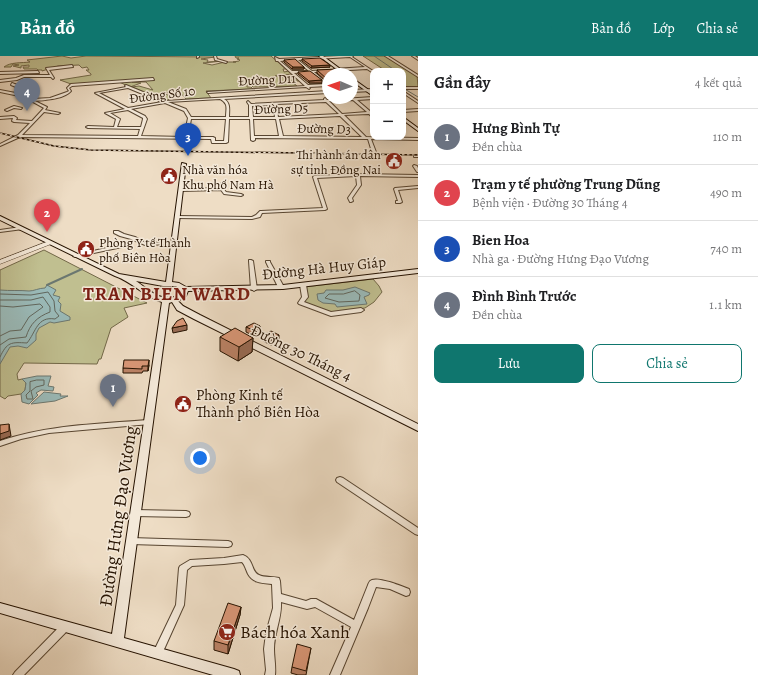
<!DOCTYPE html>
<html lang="vi">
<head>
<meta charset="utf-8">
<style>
  body { margin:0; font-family:Alegreya,serif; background:#f2f2f2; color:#202124 }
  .controls { position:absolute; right:12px; top:12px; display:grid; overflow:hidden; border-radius:8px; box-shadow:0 4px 16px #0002 }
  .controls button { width:36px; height:36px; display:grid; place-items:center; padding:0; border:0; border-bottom:1px solid #e0e0e0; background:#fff; color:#202124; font:20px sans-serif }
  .compass { position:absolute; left:322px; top:12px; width:36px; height:36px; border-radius:50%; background:#fff; box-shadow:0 4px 16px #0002; rotate:272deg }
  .you { position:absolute; left:200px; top:402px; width:14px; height:14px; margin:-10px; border:3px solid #fff; border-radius:50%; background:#1a73e8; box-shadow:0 0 0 6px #1a73e833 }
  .badge { display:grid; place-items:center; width:26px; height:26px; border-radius:50%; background:#0f766e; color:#fff; font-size:13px; font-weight:700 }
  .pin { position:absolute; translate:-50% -33px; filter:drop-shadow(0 1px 2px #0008) }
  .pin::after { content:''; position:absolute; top:21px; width:14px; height:12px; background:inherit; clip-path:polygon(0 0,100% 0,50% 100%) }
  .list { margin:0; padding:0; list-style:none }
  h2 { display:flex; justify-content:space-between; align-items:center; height:52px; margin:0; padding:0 16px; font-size:17px }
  h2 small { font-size:13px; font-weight:400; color:#757577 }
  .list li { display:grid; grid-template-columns:26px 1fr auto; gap:12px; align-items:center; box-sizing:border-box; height:56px; padding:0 16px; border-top:1px solid #e0e0e0 }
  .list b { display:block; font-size:15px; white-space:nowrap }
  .list p { margin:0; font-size:13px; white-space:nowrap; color:#757577 }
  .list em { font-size:13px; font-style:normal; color:#757577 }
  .actions { display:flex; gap:8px; padding:12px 16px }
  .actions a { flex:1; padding:9px 0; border:1px solid #0f766e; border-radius:8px; text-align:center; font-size:14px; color:#0f766e }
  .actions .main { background:#0f766e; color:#fff }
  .map { position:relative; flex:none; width:418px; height:619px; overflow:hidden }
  header { display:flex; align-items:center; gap:24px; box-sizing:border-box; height:56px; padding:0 20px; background:#0f766e; color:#fff }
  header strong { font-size:19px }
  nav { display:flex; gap:22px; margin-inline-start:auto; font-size:14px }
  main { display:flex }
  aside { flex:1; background:#fff }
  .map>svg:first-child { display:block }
  .green { fill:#c0bf90; stroke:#726848 }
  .water { fill:#9abbba; stroke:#6b7770 }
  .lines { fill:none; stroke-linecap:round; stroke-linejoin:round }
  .shore { stroke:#60665d; stroke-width:1 }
  .stream-far1 { stroke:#6b7770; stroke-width:1 }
  .stream { stroke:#6b7770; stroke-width:2 }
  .minor-casing { stroke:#574531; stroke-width:2 }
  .tertiary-casing { stroke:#574531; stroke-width:1 }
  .secondary-casing { stroke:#251200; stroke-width:2 }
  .minor { fill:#f4e9d9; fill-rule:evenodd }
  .tertiary { fill:#f4e9d9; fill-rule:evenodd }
  .secondary { fill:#f4e9d9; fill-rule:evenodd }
  .rail-casing { stroke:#251200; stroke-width:1.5 }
  .rail { stroke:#f4e9d9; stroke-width:1; stroke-dasharray:2.5; stroke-linecap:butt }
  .wall { fill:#bb8266; stroke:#251200 }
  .shaded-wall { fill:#986a53; stroke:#251200 }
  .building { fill:#d99777; stroke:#251200 }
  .labels { text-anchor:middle; stroke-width:3; stroke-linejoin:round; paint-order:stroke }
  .far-street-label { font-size:13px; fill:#251200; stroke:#f4e9d9 }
  .far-poi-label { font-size:13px; fill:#251200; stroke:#f4e9d9; text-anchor:start }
  .street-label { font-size:15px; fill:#251200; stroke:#f4e9d9 }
  .poi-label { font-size:15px; fill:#251200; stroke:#f4e9d9; text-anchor:start }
  .near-street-label { font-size:18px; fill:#251200; stroke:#f4e9d9 }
  .near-poi-label { font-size:18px; fill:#251200; stroke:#f4e9d9; text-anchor:start }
  .district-label { font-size:19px; font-weight:bold; letter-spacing:1px; fill:#7a1f14; stroke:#f4e9d9 }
</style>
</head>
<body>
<header>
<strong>Bản đồ</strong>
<nav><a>Bản đồ</a><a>Lớp</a><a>Chia sẻ</a></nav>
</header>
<main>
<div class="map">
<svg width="418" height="619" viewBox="0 0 418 619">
  <rect width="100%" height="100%" fill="#eeddc5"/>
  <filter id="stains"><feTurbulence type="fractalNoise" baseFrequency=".005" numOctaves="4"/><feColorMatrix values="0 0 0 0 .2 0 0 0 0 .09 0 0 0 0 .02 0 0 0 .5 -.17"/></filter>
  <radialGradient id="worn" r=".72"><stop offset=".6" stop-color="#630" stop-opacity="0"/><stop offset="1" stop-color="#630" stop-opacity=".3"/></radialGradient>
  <path class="green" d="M62,0L71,2L86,0L215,1L201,3L208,4L207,6L223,5L203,7L212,9L225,6H236H233L239,5L240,4L237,3L239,2H236L235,0H271L286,13H283L284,16L289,15L292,18L275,20L289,22L294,20L300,25H291L297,30L253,31L251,29H257L254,27L247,29V31H251L253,33L206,35L211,42L186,43L179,35L165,37L167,39H170L172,42L165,45L132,31L139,30L153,34L146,26H132L141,27L130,31L117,25L71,28L60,24L91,19V18L86,14H89L87,11L82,12L79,9L58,10L42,15V14H38L37,13H24L23,11H29V9L21,10V12L13,10L19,9L13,8L11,11H4C10,6 22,7 30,6L27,4Z
    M363,0H385L417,19L418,31L403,32V15H386Z
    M44,194L147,247L124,252L128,261L111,272L101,303H99L97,308L24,307L17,318L18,324L22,323L26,327L25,334L21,338L8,340L5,343L0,340V214Z
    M373,223L379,230L382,236L374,246L365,252L333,257L303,247L306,242L304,231Z"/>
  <path class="water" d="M47,229L56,234L53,239L60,241L58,245L61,248L60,255L70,261V264L54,267L50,266L39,272L36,278V284L27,292L18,290L10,291L0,308V234C10,235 20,234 29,235C34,235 39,232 45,232Z
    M355,231L370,237L369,239L364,241L367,248L337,251L335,248L323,247L318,244L317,238L324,237L326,234H343Z
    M37,320H51L48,330L54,331L53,335L41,334L36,337L38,339L29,348L22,346L21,338L25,334L26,327L22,323Z
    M44,336L61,338L60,340H68L55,345L31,348Z"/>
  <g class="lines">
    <path class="shore" d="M355,235L360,239L359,245L339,246L325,242L329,238H343Z
      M0,238L31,239L48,236L54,245L55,255L59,260L55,263C37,260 36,276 27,287C11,286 7,286 0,301
      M0,244H31L43,241L50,251V256C37,261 30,268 26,281L9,283L0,289
      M0,250L13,251L40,248L43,251L29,261L21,274L10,275L0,280
      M37,324H44V329L36,331L31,335L33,343H27L26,339L30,335V326Z"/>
    <path class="stream-far1" d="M374,0L396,15
      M403,32L418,41"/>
    <path class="stream" d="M47,229L82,213"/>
    <defs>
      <path id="minor" d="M197,0H199V1L197,2Z
        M214,0H216L217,3L227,6L226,7L215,4Z
        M339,0H353L352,1L373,15V17L367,13L333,15L334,13L365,11L350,1L298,4L312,15L325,14L324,16H314L328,28V30L309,31L310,32L309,33L306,31L208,37L207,36L305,30L278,5H276L275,1L279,3ZM295,4L309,15H292L280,5ZM311,16L326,28L308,29L294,17Z
        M385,0H388L418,19V21Z
        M412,0H415L418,2V4Z
        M72,9L73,11L49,14L54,22L53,23L51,21H24L17,24L0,26V24L16,22L24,19H50L46,12Z
        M38,15L39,17L0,18V16Z
        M153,22L154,24L72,30L69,32L71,35C64,43 46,44 35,45L47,51L45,54L60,57L58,58L44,56L22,79L138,80L140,73L88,72L86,71L88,70L114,71L116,63L105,57L125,53L95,37L126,31L125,30L126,29L165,45L328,35V37L224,43C231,47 229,54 229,61H249V49L247,46L248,45L251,48L324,44V43L325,42L327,44L373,41V43L357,44L371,56H373V60H371L369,58L344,59L366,81L418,82V84L371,83L376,96L374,97L372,96L368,83L255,82V84L253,85L251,84L250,63H229L228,86L226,87H212L211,83L20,81L0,90V88L18,79L30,67L14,66L12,65L13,62L0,63V61L14,60L17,62L16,64L32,65L44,52L24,41L0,36V34L26,39L33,43L50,42L67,36L69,35L67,32L71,28ZM128,32L162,46L128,52L99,37ZM220,43C229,48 226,52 226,61H191L186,53L168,46ZM353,44L367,56L342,58L329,45ZM326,46L339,58L278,61L276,48ZM165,47L184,55L188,62L184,81L141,80L147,63L145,60L131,53ZM273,49L275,61H253L252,50ZM128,54L143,62V63L141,71H117L120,63L110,57ZM340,60L362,81L283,80L279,63ZM191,63H226L224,85H215V82L213,81H188ZM253,63H276L279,80H254Z
        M12,27L23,31V32L21,33L11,29Z
        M352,27L359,28L352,29Z
        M403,31H418V33H403Z
        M373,33V35L352,36V34Z
        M403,35L418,45V47L403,37Z
        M14,50L22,52L21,53L14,52L7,55L5,54Z
        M418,53V55L403,56V54Z
        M414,99H418V101H414Z
        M414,109L417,110L418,112V116H417L413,110Z
        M358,118L418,119V121L360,120L361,129L352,142L353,145L351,146H350L348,142L357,129L356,120L317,122L327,153L325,154L262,157L260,161L252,163L177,162L175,161L177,160L252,161L256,159L260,155H261L323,152L313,121L314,120Z
        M222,127L224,128L219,132H223L226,136L241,138L243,139L241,140L224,138L221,134L181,135L179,134L181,133L215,132L216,130Z
        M418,130V132L398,134L402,146L400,147H396V145H398L394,133L395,132Z
        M21,171L23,172V173L0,176V174Z
        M114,175H118L124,178L135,181L146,187L174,186L176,187L174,188L145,189L131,183L120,180L114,177Z
        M120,189H122V191L75,201L73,200L75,199Z
        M249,204H251L253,205L257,233L254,235L251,233L249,205Z
        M266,205H270V206L284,231L283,232L281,233L278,231L266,206Z
        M303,227L306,229L308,241L304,246L331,256L361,252L364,254L361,256L331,260L299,248L298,247L302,241L300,229Z
        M148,364H150L151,366L150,368L49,377L21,383L0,390V385C47,369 98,368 148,364Z
        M340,421L343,422L418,472V479L415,478L337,426L336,424L337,422Z
        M135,454L186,455L189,456L190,458L189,460L186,461L135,460L132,459L131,457L132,455Z
        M131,482L228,485L231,486L232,488L231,490L228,491L131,488L128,487L127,485L128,483Z
        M243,499C254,503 251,516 259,519C265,522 273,520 279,522L280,525L281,538L306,545L311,543H316L354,564L368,529C369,527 369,525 372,524C379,521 402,530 409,533L410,536L409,539L406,540L390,533L376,531L368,552L340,619H330L351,571L315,551L307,553L281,546C282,562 274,577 274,593C274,602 276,610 275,619H265L266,614L264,593L266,577L273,552L272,528C262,527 253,527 248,518C246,514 245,509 242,506L224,508L192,510L187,514L184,549L161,600L158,601L155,600L153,597L176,549L179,512L180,510L190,504L224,502Z
        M66,566L69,567L71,570L69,573L24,619H13L15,616L63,567Z"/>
      <path id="tertiary" d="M49,185L52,187L51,188L0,208V204Z"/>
      <path id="secondary" d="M319,0H323L347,18H343Z
        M352,22L373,37V40L352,25Z
        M403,61L418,72V75L403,64Z
        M182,107L186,108L172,226L179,227L186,231L283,229L418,213V217L283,233L188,235L186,240L178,245L183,250L200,259L418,368V375L194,263L177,254L172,246L169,247L124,582L234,613L239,615L240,619H213L0,557V547L112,578L162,246C144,240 132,226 115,220L0,164V160L119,218L166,226ZM136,225L163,230H176L181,234V238C164,249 150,235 136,225Z"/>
    </defs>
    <use href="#minor" class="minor-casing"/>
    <use href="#tertiary" class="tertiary-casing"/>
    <use href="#secondary" class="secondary-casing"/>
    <use href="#minor" class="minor"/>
    <use href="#tertiary" class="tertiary"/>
    <use href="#secondary" class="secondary"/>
    <defs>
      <path id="rail" d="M0,77L54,90L91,94L367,98
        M362,98L418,99"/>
    </defs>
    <use href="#rail" class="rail-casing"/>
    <use href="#rail" class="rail"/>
  </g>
  <path class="wall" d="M302,3L330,11L311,12L302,5Z
    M284,4L304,11V13H292L284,6Z
    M317,14L328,18V27L317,17Z
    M298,16L322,27H309L298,18Z
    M260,270V275L252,279L246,276V271Z
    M263,280L279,284L271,289L263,285Z
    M220,281L253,282L252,296L238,305L220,295Z
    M149,309L148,315H143L142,317H123V312Z
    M241,551L240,559L228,598L214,594V585Z
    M311,592L306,619H298L291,617L292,611Z"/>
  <path class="shaded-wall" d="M330,9V11L311,12L312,10Z
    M293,11H304V13H292Z
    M322,24V27H309V25Z
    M187,269V274L173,277L172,272Z
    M260,270V275L252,279L253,274Z
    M279,279V284L271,289V284Z
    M253,282L252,296L238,305L239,291Z
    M149,304V309L148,315V310Z
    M9,368L11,380L0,384V378Z
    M241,551L240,559L228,598V589Z"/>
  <path class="building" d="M320,2L330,9L312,10L302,3Z
    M295,3L304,11H293L284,4Z
    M337,13L343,18H328V24L317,14Z
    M310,15L322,24L309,25L298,16Z
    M183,262L187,269L172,272L177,265Z
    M254,267L260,270L253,274L246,271Z
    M235,272L253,282L239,291L220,281Z
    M271,275L279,279L271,284L263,280Z
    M124,304H149L148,310H142V313L123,312Z
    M9,368V375L0,378V369Z
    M228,547L241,551L228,589L214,585Z
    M297,588L311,592L306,615L292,611Z"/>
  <defs>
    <symbol id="civic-disc" viewBox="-11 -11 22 22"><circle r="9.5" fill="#8f2418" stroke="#f4e9d9"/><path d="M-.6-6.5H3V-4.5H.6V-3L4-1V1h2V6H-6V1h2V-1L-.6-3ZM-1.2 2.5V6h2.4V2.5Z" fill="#fff"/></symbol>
    <symbol id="supermarket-disc" viewBox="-11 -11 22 22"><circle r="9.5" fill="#8f2418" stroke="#f4e9d9"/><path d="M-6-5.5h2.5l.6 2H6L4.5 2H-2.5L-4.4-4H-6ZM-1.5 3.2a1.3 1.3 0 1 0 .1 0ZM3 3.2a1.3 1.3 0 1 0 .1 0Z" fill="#fff"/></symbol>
  </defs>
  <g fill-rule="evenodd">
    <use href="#civic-disc" x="384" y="95" width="20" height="20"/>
    <use href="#civic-disc" x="159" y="110" width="20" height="20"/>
    <use href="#civic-disc" x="76" y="183" width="20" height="20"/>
    <use href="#civic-disc" x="173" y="338" width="20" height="20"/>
    <use href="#supermarket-disc" x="217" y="566" width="20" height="20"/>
  </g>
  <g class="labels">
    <g class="far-street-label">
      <text transform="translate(267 23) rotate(-3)" y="5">Đường D11</text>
      <text transform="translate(162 38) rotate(-7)" y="5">Đường Số 10</text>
      <text transform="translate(281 52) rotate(-2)" y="5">Đường D5</text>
      <text transform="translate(324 72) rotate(1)" y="5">Đường D3</text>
    </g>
    <g class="far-poi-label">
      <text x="381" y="103" text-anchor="end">Thi hành án dân<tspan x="381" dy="15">sự tỉnh Đồng Nai</tspan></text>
      <text x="182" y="118">Nhà văn hóa<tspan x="182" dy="15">Khu phố Nam Hà</tspan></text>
      <text x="99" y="191">Phòng Y tế Thành<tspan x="99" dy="15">phố Biên Hòa</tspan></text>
    </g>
    <g class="street-label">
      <text transform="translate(324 212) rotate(-6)" y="5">Đường Hà Huy Giáp</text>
      <text transform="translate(301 297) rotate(26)" y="5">Đường 30 Tháng 4</text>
    </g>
    <g class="poi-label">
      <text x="196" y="344">Phòng Kinh tế<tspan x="196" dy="17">Thành phố Biên Hòa</tspan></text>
    </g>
    <g class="near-street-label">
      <text transform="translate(118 460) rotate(-82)" y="6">Đường Hưng Đạo Vương</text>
    </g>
    <g class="near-poi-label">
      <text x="240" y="582">Bách hóa Xanh</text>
    </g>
    <g class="district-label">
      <text x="167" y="244">TRAN BIEN WARD</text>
    </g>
  </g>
  <rect width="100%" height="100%" filter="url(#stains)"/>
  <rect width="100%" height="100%" fill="url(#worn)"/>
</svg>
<div class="controls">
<button>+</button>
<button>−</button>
</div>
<svg class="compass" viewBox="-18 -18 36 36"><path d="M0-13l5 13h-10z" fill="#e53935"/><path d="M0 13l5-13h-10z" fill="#757577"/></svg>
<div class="you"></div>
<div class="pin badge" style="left:113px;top:351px;background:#6b7280">1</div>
<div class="pin badge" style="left:47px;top:176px;background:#e0444e">2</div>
<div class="pin badge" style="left:188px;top:100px;background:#1a4fb4">3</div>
<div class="pin badge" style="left:27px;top:55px;background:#6b7280">4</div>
</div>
<aside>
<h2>Gần đây<small>4 kết quả</small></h2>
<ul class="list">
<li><span class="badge" style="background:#6b7280">1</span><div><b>Hưng Bình Tự</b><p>Đền chùa</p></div><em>110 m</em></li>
<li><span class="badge" style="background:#e0444e">2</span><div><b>Trạm y tế phường Trung Dũng</b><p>Bệnh viện · Đường 30 Tháng 4</p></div><em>490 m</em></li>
<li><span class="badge" style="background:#1a4fb4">3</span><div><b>Bien Hoa</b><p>Nhà ga · Đường Hưng Đạo Vương</p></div><em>740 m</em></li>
<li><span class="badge" style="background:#6b7280">4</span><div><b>Đình Bình Trước</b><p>Đền chùa</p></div><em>1.1 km</em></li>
</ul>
<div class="actions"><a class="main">Lưu</a><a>Chia sẻ</a></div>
</aside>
</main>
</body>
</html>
